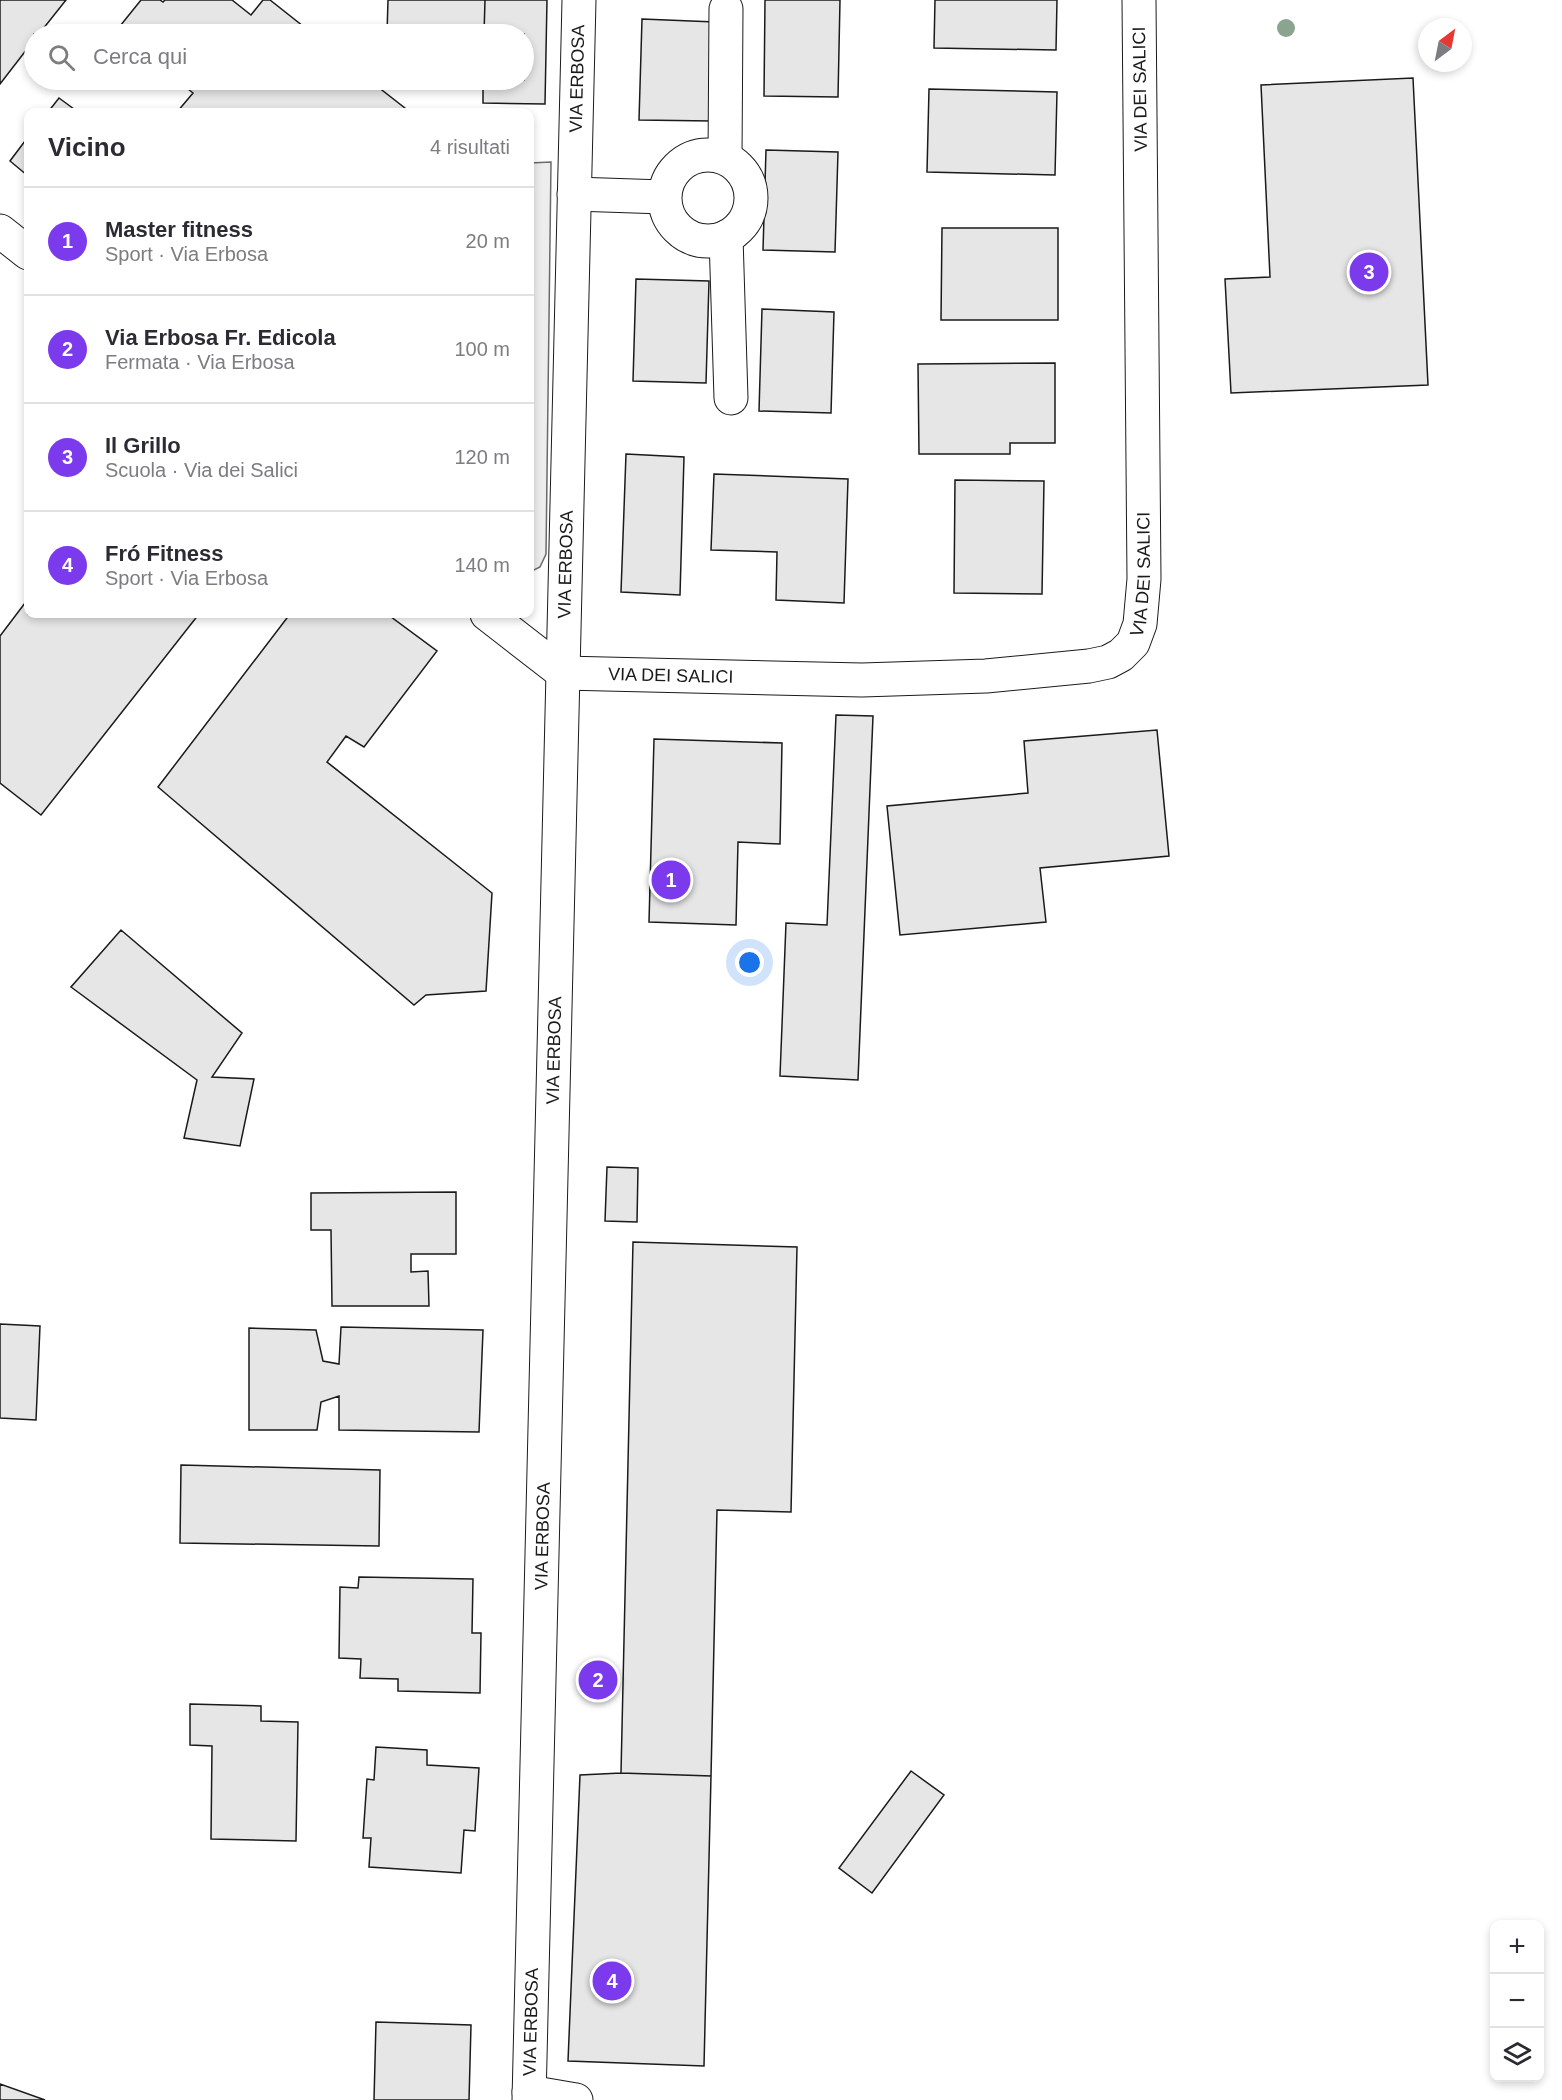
<!DOCTYPE html>
<html lang="it">
<head>
<meta charset="utf-8">
<style>
  body { margin:0; font-family:Helvetica,sans-serif; background:#f7f7f7; color:#2b2b33 }
  .controls { position:absolute; right:18px; bottom:18px; display:grid; overflow:hidden; border-radius:12px; box-shadow:0 3px 9px #0003 }
  .controls button { width:54px; height:54px; display:grid; place-items:center; padding:0; border:0; border-bottom:2px solid #e1e1e2; background:#fff; color:#2b2b33; font:30px sans-serif }
  .compass { position:absolute; left:1418px; top:18px; width:54px; height:54px; border-radius:50%; background:#fff; box-shadow:0 3px 9px #0003; rotate:32deg }
  .you { position:absolute; left:750px; top:963px; width:21px; height:21px; margin:-15px; border:4px solid #fff; border-radius:50%; background:#1a73e8; box-shadow:0 0 0 9px #1a73e833 }
  .badge { display:grid; place-items:center; width:39px; height:39px; border-radius:50%; background:#7c3aed; color:#fff; font-size:20px; font-weight:700 }
  .pin { position:absolute; translate:-50% -50%; border:3px solid #fff; box-shadow:0 2px 6px #0006 }
  .list { margin:0; padding:0; list-style:none }
  h2 { display:flex; justify-content:space-between; align-items:center; height:78px; margin:0; padding:0 24px; font-size:26px }
  h2 small { font-size:20px; font-weight:400; color:#7c7c81 }
  .list li { display:grid; grid-template-columns:39px 1fr auto; gap:18px; align-items:center; box-sizing:border-box; height:108px; padding:0 24px; border-top:2px solid #e1e1e2 }
  .list b { display:block; font-size:22px; white-space:nowrap }
  .list p { margin:0; font-size:20px; white-space:nowrap; color:#7c7c81 }
  .list em { font-size:20px; font-style:normal; color:#7c7c81 }
  .icon { flex:none; width:33px; height:33px; fill:none; stroke:currentColor; stroke-width:2; stroke-linecap:round; stroke-linejoin:round }
  .map { position:relative; flex:none; width:1562px; height:2100px; overflow:hidden }
  .search { position:absolute; background:#fff; box-shadow:0 3px 9px #0003; left:24px; top:24px; width:510px; height:66px; display:flex; align-items:center; gap:15px; box-sizing:border-box; padding:0 21px; border-radius:33px; color:#7c7c81; font-size:22px }
  .panel { position:absolute; background:#fff; box-shadow:0 3px 9px #0003; left:24px; top:108px; width:510px; height:510px; border-radius:12px }
  .map>svg:first-child { display:block }
  .built { fill:#ededed; stroke:#6a6a6a; stroke-width:1.5 }
  .building { fill:#e6e6e6; stroke:#1a1a1a; stroke-width:1.5 }
  .lines { fill:none; stroke-linecap:round; stroke-linejoin:round }
  .street-casing { stroke:#1a1a1a; stroke-width:35 }
  .secondary-casing { stroke:#1a1a1a; stroke-width:35 }
  .street { stroke:#fff; stroke-width:33 }
  .secondary { stroke:#fff; stroke-width:33 }
  .tree { fill:#8aa48f }
  .labels { text-anchor:middle; stroke-width:4.5; stroke-linejoin:round; paint-order:stroke }
  .street-label { font-size:18px; fill:#1a1a1a; stroke:#fff }
</style>
</head>
<body>
<div class="map">
<svg width="1562" height="2100" viewBox="0 0 1562 2100">
  <rect width="100%" height="100%" fill="#fff"/>
  <path class="built" d="M551,162L546,554L540,567L532,571L530,570V163Z"/>
  <path class="building" d="M0,0H66L39,34H34V40L0,84Z
    M141,0H160L163,2L165,0H232L251,15L263,0H270L313,34H121L116,31Z
    M388,0H485L484,34H387Z
    M485,0H547L545,104L483,103V80H524V34H484Z
    M765,0H840L838,97L764,96Z
    M935,0H1057L1056,50L934,48Z
    M642,19L715,22L712,121L639,120Z
    M1413,78L1428,385L1231,393L1225,279L1270,277L1261,85Z
    M177,80H369L410,112H177L193,93Z
    M929,89L1057,92L1055,175L927,172Z
    M59,98L78,112H48Z
    M28,137V176L10,161Z
    M766,150L838,152L835,252L763,250Z
    M942,228H1058V320H941Z
    M636,279L709,281L706,383L633,381Z
    M762,309L834,312L831,413L759,411Z
    M1055,363V443H1010V454H919L918,364Z
    M626,454L684,457L680,595L621,592Z
    M714,474L848,479L844,603L776,600L777,552L711,550Z
    M955,480L1044,481L1042,594L954,593Z
    M28,599V614H199L41,815L0,783V636Z
    M290,614H387L437,651L364,747L346,736L327,762L492,893L486,991L426,995L414,1005L158,787Z
    M836,715L873,716L858,1080L780,1076L786,923L827,925Z
    M1157,730L1169,856L1040,868L1046,922L900,935L887,806L1028,793L1024,741Z
    M654,739L782,743L780,844L738,842L736,925L649,922Z
    M121,930L242,1033L212,1077L254,1079L240,1146L184,1138L197,1080L71,987Z
    M607,1167L638,1168L637,1222L605,1221Z
    M456,1192V1254H411V1272L428,1271L429,1306H332L331,1230H311V1193Z
    M633,1242L797,1247L791,1512L717,1510L711,1776L621,1773Z
    M0,1324L40,1326L36,1420L0,1418Z
    M341,1327L483,1330L479,1432L339,1430V1396L321,1402L317,1430H249V1328L316,1330L323,1361L339,1364Z
    M181,1465L380,1470L379,1546L180,1543Z
    M359,1577L473,1579L472,1633H481L480,1693L398,1691V1679L360,1678L361,1659L339,1658L340,1587L358,1588Z
    M190,1704L261,1706V1721L298,1722L296,1841L211,1839L212,1746L190,1745Z
    M376,1747L427,1750V1765L479,1768L475,1831L464,1830L461,1873L369,1867L371,1838H363L367,1779L374,1780Z
    M911,1771L944,1795L872,1893L839,1868Z
    M621,1773L711,1776L704,2066L568,2061L580,1775Z
    M376,2022L471,2025L469,2100H374Z
    M0,2084L45,2100H0Z"/>
  <g class="lines">
    <defs>
      <g id="street">
        <circle cx="708" cy="198" r="43"/>
        <path d="M725,158L726,9"/>
        <path d="M574,194L664,197"/>
        <path d="M0,231L28,253"/>
        <path d="M726,237L731,398"/>
        <path id="s1" d="M487,614L563,673L862,680L986,676L1089,666L1108,662L1121,655L1133,643L1140,624L1144,579L1139,0"/>
        <path d="M529,2092L576,2100"/>
      </g>
      <g id="secondary">
        <path id="s2" d="M529,2100L579,0"/>
      </g>
    </defs>
    <use href="#street" class="street-casing"/>
    <use href="#secondary" class="secondary-casing"/>
    <use href="#street" class="street"/>
    <use href="#secondary" class="secondary"/>
  </g>
  <circle class="tree" cx="1286" cy="28" r="9"/>
  <g class="labels">
    <g class="street-label">
      <text dy="6" stroke="none"><textPath href="#s2" startOffset="2022">VIA ERBOSA</textPath></text>
      <text transform="translate(1140 89) rotate(-91)" y="6">VIA DEI SALICI</text>
      <text dy="6" stroke="none"><textPath href="#s2" startOffset="1536">VIA ERBOSA</textPath></text>
      <text dy="6" stroke="none"><textPath href="#s1" startOffset="744">VIA DEI SALICI</textPath></text>
      <text dy="6" stroke="none"><textPath href="#s1" startOffset="204">VIA DEI SALICI</textPath></text>
      <text dy="6" stroke="none"><textPath href="#s2" startOffset="1050">VIA ERBOSA</textPath></text>
      <text dy="6" stroke="none"><textPath href="#s2" startOffset="564">VIA ERBOSA</textPath></text>
      <text dy="6" stroke="none"><textPath href="#s2" startOffset="78">VIA ERBOSA</textPath></text>
    </g>
  </g>
</svg>
<div class="controls">
<button>+</button>
<button>−</button>
<button><svg class="icon" aria-label="layers" viewBox="0 0 24 24"><path d="M12 4l9 5-9 5-9-5zM3 14l9 5 9-5"/></svg></button>
</div>
<svg class="compass" viewBox="-18 -18 36 36"><path d="M0-13l5 13h-10z" fill="#e53935"/><path d="M0 13l5-13h-10z" fill="#7c7c81"/></svg>
<div class="you"></div>
<div class="pin badge" style="left:671px;top:880px">1</div>
<div class="pin badge" style="left:598px;top:1680px">2</div>
<div class="pin badge" style="left:1369px;top:272px">3</div>
<div class="pin badge" style="left:612px;top:1981px">4</div>
<div class="search"><svg class="icon" aria-label="search" viewBox="0 0 24 24"><circle cx="10" cy="10" r="6"/><path d="M15 15l6 6"/></svg>Cerca qui</div>
<section class="panel">
<h2>Vicino<small>4 risultati</small></h2>
<ul class="list">
<li><span class="badge">1</span><div><b>Master fitness</b><p>Sport · Via Erbosa</p></div><em>20 m</em></li>
<li><span class="badge">2</span><div><b>Via Erbosa Fr. Edicola</b><p>Fermata · Via Erbosa</p></div><em>100 m</em></li>
<li><span class="badge">3</span><div><b>Il Grillo</b><p>Scuola · Via dei Salici</p></div><em>120 m</em></li>
<li><span class="badge">4</span><div><b>Fró Fitness</b><p>Sport · Via Erbosa</p></div><em>140 m</em></li>
</ul>
</section>
</div>
</body>
</html>
